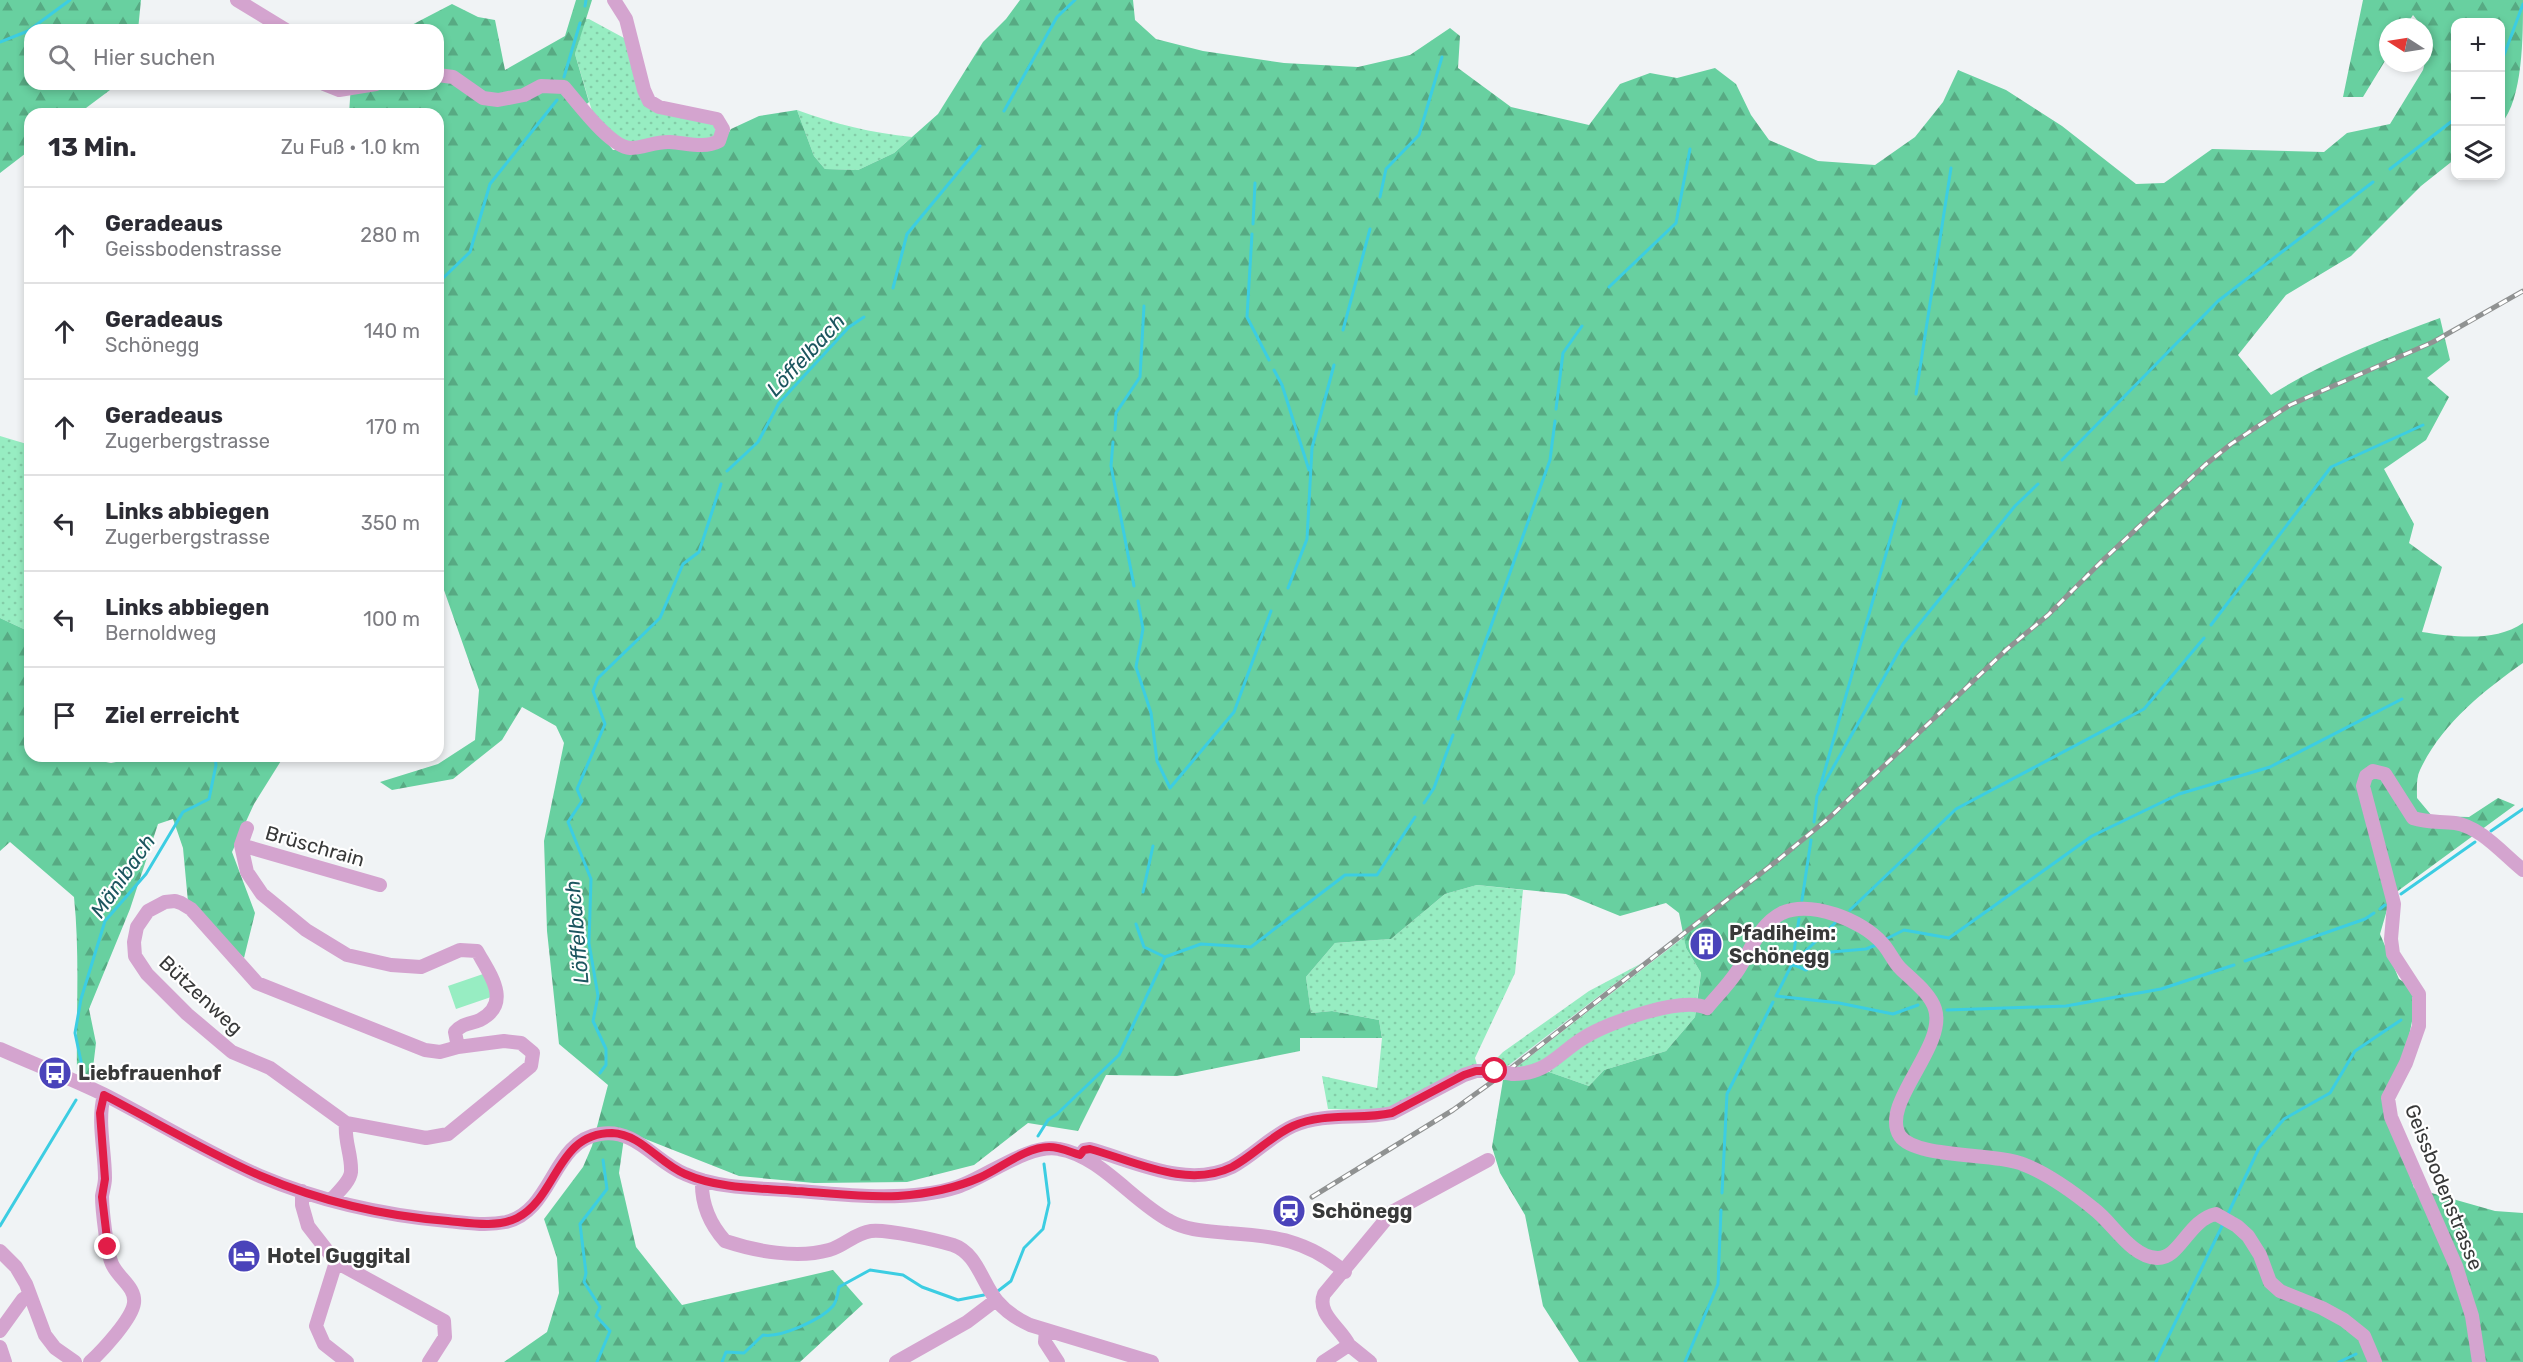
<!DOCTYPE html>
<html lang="de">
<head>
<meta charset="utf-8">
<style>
  body { margin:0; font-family:Rubik,sans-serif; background:#f2f2f3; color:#2b2b33 }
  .controls { position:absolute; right:18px; top:18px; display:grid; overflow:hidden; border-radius:12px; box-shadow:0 3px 9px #0003 }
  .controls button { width:54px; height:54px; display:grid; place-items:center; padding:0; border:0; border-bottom:2px solid #e1e1e2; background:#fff; color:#2b2b33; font:30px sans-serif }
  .compass { position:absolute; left:2379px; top:18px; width:54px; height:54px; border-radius:50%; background:#fff; box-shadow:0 3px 9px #0003; rotate:282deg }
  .stop { position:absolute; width:18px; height:18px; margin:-14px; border:4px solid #e11d48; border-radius:50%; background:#fff }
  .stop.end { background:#e11d48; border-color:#fff; box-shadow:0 2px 6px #0008 }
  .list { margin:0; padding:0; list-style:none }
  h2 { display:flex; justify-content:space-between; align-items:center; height:78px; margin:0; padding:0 24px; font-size:26px }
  h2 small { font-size:20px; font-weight:400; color:#7c7c81 }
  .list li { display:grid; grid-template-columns:39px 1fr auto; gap:18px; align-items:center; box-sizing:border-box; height:96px; padding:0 24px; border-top:2px solid #e1e1e2 }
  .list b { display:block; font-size:22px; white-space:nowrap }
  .list p { margin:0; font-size:20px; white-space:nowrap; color:#7c7c81 }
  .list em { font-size:20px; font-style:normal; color:#7c7c81 }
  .icon { flex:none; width:33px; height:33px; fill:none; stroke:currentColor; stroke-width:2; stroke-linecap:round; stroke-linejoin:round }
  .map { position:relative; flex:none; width:2523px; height:1362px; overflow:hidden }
  .search { position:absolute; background:#fff; box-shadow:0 3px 9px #0003; left:24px; top:24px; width:420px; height:66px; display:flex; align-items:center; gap:15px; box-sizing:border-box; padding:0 21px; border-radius:18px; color:#7c7c81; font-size:22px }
  .panel { position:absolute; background:#fff; box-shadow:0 3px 9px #0003; left:24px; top:108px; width:420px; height:654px; border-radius:18px }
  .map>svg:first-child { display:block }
  .built { fill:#dfe8ef }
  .grass { fill:url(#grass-dots) }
  .forest { fill:url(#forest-firs) }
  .garden { fill:#97edc2 }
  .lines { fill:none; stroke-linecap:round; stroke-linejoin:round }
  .stream { stroke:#3ccde2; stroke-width:3 }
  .street { stroke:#d4a4cf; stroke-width:14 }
  .rail-casing { stroke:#909292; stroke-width:5 }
  .rail { stroke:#fff; stroke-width:3; stroke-dasharray:9; stroke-linecap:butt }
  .street-bridge { stroke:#d4a4cf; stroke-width:14 }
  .route { stroke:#e11d48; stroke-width:8 }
  .labels { text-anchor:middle; stroke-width:4.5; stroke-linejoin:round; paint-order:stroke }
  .street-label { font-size:20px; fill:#383939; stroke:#fff }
  .poi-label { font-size:20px; font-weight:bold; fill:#383939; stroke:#fff; text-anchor:start }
  .water-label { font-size:21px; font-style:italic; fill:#1c565f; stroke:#fff }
</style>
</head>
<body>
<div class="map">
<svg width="2523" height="1362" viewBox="0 0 2523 1362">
  <defs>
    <pattern id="grass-dots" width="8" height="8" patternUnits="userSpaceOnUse" patternTransform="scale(1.5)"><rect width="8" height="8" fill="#97edc2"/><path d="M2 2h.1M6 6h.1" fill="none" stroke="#83cca7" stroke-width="1.8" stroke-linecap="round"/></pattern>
    <pattern id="forest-firs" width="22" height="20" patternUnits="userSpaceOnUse" patternTransform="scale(1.5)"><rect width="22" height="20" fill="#68d0a0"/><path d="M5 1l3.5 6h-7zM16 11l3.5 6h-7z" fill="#57aa83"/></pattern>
  </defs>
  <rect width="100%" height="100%" fill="#f0f3f5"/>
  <path class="built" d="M1683,931L1684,937L1514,1069L1505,1068Z"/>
  <path class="grass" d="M585,19H589L624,38L631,48L640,94L714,124L717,134L706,141L625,142L611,138L592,111L575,54Z
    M797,110C835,124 872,133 912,137L894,153L858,170L825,169L814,156Z
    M0,436L30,445V632L0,618Z
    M1477,885L1523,890L1515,973L1475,1058L1477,1065L1391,1107L1378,1110L1328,1109L1322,1076L1377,1088L1382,1038L1379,1020L1332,1011L1311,1013L1306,977L1335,943L1391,939L1445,894Z
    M1684,937L1686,948L1701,973L1697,1000L1649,1009L1536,1066L1514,1069Z
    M1642,963L1505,1068L1496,1067V1059L1503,1052L1589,991Z
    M1696,1007L1695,1017L1666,1051L1604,1070L1589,1086L1549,1072L1579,1043L1625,1022Z"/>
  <path class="forest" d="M0,0H141L138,30H30V84H118L78,114H30V150L0,173Z
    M576,0H592L575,54L589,102L580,110L613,150L667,146H720L731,129L759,116L797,110L814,156L825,169L858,170L894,153L938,114L983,42L1006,19L1020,0H1133L1135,20L1156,39L1203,51L1284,63L1358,67L1410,55L1450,28L1460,36L1458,68L1511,107L1589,125L1620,84L1650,73L1677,78L1715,68L1736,84L1751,115L1769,140L1818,161L1875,165L1915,137L1943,102L1958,70L2006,90L2062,126L2136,184L2164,183L2212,149L2324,152L2347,133L2390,124L2423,70L2431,38L2413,15L2405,27H2388V56L2363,97H2343L2363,0H2523C2523,37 2523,99 2501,124L2500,22H2456L2455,159L2421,186L2351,256L2286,295L2238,355L2271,395C2323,362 2382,339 2440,318L2450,360L2427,378L2449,397L2426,440L2384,469L2414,524L2409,543L2442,567L2422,632C2454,637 2496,642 2523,623V663C2483,691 2441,725 2420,770C2416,778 2417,790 2417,798L2432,816L2469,817L2498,798L2515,805L2391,896L2380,934L2399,979L2418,991L2398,1092L2385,1099L2414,1188L2495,1211L2523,1213V1362H1579L1543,1306L1525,1215L1500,1173L1492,1147L1503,1080L1549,1072L1589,1086L1604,1070L1666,1051L1695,1017L1701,973L1686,948L1679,913L1666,903L1620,916L1566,894L1477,885L1445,894L1391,939L1335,943L1306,977L1311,1013L1332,1011L1379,1020L1382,1038H1300V1051L1177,1076L1106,1075L1078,1131L1028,1123L974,1165L907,1182L814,1183L739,1176L625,1131L619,1173L636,1247L682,1305L833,1270L863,1304L800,1362H504L547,1332L559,1293L557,1258L544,1219L583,1167L592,1146L608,1085L559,1044L547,931L544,841L564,743L556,726L522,707L502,740L453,779L392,790L380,782L438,764L475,740L479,690L438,573V114H349L351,84H438V30H402L452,4L478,17L495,20L505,70L565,36Z
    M0,618L30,632V756H76L111,763L146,756H284L254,804L232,852L255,913L244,958L188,902L183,848L173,819L158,824L130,909L89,1009L96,1043L92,1076L77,1071C76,1013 80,955 74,897L10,842L0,851Z"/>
  <path class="garden" d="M486,973L494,996L456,1009L448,986Z"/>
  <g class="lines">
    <path class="stream" d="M585,6L586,0
      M0,42L28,31L70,0
      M2500,66L2523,4
      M564,77L580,23
      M1004,111L1057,17L1075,0
      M2390,169L2456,118
      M1380,197L1386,169L1419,135L1442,57
      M1253,224L1255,183
      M1252,234L1247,317L1269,360
      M438,283L470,252L490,184L557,100
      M1609,287L1676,223L1690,149
      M893,288L907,234L980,146
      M1343,330L1370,229
      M1274,370L1282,385L1309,470
      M1916,394L1951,168
      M1556,409L1563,353L1582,326
      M1115,430L1116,413L1140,377L1144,306
      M1113,442L1111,466L1134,586
      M2062,460L2218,301L2373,182
      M727,471L758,442L779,403L849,327L864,317
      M1288,588L1307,539L1312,448L1334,365
      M1138,601L1143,629L1136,667L1151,713L1157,761L1170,788L1234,712L1271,611
      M2211,625L2331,467L2423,425
      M1458,719L1550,460L1555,421
      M1819,791L1901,501
      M1424,803L1434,788L1453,735
      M1814,822L1817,796L1903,644L2015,506L2038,484
      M2491,831L2523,809
      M1143,892L1153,846
      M2401,894L2475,842
      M1802,900L1811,840
      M2380,909L2385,905
      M1850,910L1956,809L2144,709L2204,638
      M1799,919L1792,964L1776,996L1839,1003L1893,1014L1918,1005
      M1835,923L1792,964L1806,970L1831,952L1866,949L1876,945
      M1884,940L1904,930L1949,938L2092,836L2179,794L2270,767L2402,699
      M1165,957L1201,944L1251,947L1345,875H1377L1415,817
      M2245,961L2365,919L2374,913
      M1947,1010L2066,1006L2161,989L2234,965
      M82,1066L75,1033L81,999L105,921L146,874L183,812L209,799L216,765L215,756
      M600,1073L606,1065V1049L593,1021L598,996L589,943L591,879L568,822L582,801L577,789L605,724L593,691L598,678L660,618L683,564L699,552L721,484
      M1038,1136L1048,1120L1057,1114L1119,1055L1165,957L1144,947L1136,924
      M1722,1193L1727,1094L1773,1002
      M2227,1216L2259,1148L2284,1119L2330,1093L2355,1051L2401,1020
      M0,1226L76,1100
      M998,1291L1011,1281L1024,1248L1043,1229L1049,1203L1044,1164
      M597,1362L610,1331L596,1316L600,1307L584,1282L586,1273L580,1224L607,1189L603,1160
      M722,1362L726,1352L744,1353L763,1335C780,1338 821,1320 833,1306C837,1301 838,1293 839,1287L870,1270L903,1275L922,1287L958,1300L984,1295
      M1685,1362L1718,1284L1721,1210
      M2156,1362L2224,1222
      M2339,1362L2356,1354"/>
    <path class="street" d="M237,0L286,30
      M438,75L453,77L483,98L498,100L524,95L541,86L564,87C578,103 610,147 630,148C643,148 657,141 670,142C687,143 704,149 719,141L723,129L717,119L659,107L649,101L644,90L626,19L614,0
      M324,84L339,90L376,84
      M247,828L241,845L247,872L262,894L306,930L347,955L391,965L421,967L460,950L477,951C489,973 513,1003 480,1020C470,1024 463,1023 455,1032L458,1047L504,1041L521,1043L533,1053L531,1066L448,1134L426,1138L346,1123L270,1068L232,1052L187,1014L147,974L135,956L134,942L137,927L148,911L165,902L175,901L181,903L191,909L257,983L425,1050L440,1052L458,1047
      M241,845L380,885
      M0,1049C36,1065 73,1079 109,1097C159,1123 208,1153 260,1176C319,1201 383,1215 447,1221C466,1223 487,1226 506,1222C553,1211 552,1141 600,1134C636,1128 655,1162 685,1174C716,1188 753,1188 787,1190C814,1192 841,1195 868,1196C898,1197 929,1196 957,1187C987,1177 1029,1143 1059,1149C1101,1156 1133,1202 1170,1221C1188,1231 1208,1231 1228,1233C1275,1236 1307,1240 1345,1272
      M1513,1074C1548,1074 1558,1053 1585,1037C1609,1022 1682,996 1707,1008C1716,997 1727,986 1736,973C1750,953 1758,925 1782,913C1811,900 1862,920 1882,943C1889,950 1893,961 1900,968C1912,980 1930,993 1935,1009C1947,1047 1879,1104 1900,1136C1916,1159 1996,1152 2025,1165C2050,1175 2073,1192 2094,1209C2113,1223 2131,1257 2157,1258C2180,1259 2188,1220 2216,1214L2237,1226L2248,1236L2260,1255L2270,1282L2280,1291L2322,1308L2344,1320L2364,1336L2375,1362
      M1080,1155L1084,1150L1090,1149C1134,1161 1187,1189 1232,1167C1253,1156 1271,1136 1293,1126C1324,1112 1360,1120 1392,1113L1464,1075L1476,1071H1495
      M702,1180C701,1204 709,1223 725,1241C755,1251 797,1259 829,1250C844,1246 855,1233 871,1231C887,1229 936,1240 953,1245C977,1253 982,1283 997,1301C1007,1313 1017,1319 1030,1325L1152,1362
      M302,1191V1205L308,1226L336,1262L444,1321L445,1337L429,1362
      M331,1200C337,1193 350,1182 351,1172C352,1155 344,1141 346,1123
      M0,1251L16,1267L26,1284L45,1335L55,1348L75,1362
      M336,1262L316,1326L324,1344L347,1362
      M1046,1330L1045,1342L1058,1362
      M0,1331L23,1299L30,1295
      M1349,1345L1370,1362
      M0,1347L5,1362
      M90,1362C102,1351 132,1319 134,1303C136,1287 118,1278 112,1264C107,1253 102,1209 102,1196C103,1190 105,1184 105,1178C105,1150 97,1122 104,1095
      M896,1362L967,1322L996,1300
      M1323,1362L1349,1345C1341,1328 1316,1314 1324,1294L1392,1212L1488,1160
      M2479,1362L2472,1316L2456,1266L2391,1117L2388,1098L2406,1063L2419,1026V994L2393,954L2391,939L2394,904L2363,786L2366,776L2373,771L2385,774L2413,818C2428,823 2440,821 2455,823C2481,827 2503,854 2523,870"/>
    <defs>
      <path id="rail" d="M1312,1197L1453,1110L1510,1069L1778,860L1830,817L2006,650L2048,615L2102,561L2205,465L2231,444L2290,405L2433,342L2523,291"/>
    </defs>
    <use href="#rail" class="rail-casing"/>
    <use href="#rail" class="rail"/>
    <path class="street-bridge" d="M1495,1071L1513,1074"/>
  </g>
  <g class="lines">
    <path class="route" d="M108,1247L102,1197L105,1179L100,1113L104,1095C156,1122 208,1153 261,1176C320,1201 384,1216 448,1221C470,1223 497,1228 517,1218C558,1197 556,1133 612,1133C641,1134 660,1164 685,1174C719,1189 760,1188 796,1191C830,1193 864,1198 898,1196C927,1194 954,1189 981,1177C1001,1168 1026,1147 1049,1147C1060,1147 1070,1152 1080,1155L1084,1150L1090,1149C1134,1161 1187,1189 1232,1167C1253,1156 1271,1136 1293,1126C1324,1112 1360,1120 1392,1113L1464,1075L1476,1071H1495"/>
  </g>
  <defs>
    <symbol id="building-disc" viewBox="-11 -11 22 22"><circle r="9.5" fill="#4a43ba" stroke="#fff"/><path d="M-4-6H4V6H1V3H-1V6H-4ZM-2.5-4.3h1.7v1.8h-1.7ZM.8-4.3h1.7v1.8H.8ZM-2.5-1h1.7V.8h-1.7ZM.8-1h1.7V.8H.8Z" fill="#fff"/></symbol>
    <symbol id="bus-disc" viewBox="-11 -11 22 22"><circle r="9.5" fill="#4a43ba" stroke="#fff"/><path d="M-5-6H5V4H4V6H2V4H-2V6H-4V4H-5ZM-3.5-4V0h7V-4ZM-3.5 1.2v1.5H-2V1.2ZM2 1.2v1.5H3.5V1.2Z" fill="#fff"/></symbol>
    <symbol id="station-disc" viewBox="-11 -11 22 22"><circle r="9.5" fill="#4a43ba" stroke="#fff"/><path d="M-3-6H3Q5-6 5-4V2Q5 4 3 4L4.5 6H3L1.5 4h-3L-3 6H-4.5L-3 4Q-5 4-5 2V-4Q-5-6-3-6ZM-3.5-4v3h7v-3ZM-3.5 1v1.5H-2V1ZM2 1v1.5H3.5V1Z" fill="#fff"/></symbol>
    <symbol id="hotel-disc" viewBox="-11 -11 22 22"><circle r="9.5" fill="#4a43ba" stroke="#fff"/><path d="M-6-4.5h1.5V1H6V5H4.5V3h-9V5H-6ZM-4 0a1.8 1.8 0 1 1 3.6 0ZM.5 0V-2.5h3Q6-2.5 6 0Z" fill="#fff"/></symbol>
  </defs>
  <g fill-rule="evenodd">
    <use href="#building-disc" x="1687" y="925" width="38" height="38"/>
    <use href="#bus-disc" x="36" y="1054" width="38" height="38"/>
    <use href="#station-disc" x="1270" y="1192" width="38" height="38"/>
    <use href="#hotel-disc" x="225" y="1237" width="38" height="38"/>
  </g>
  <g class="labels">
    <g class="street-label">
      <text transform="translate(315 846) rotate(16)" y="7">Brüschrain</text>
      <text transform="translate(201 995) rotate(43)" y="7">Bützenweg</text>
      <text transform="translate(2444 1187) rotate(68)" y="7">Geissbodenstrasse</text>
    </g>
    <g class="poi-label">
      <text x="1729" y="940">Pfadiheim:<tspan x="1729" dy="23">Schönegg</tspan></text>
      <text x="78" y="1080">Liebfrauenhof</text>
      <text x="1312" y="1218">Schönegg</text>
      <text x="267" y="1263">Hotel Guggital</text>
    </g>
    <g class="water-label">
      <text transform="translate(806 355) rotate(-47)" y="7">Löffelbach</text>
      <text transform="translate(123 876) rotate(-55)" y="7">Mänibach</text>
      <text transform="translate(577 932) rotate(-95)" y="7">Löffelbach</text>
    </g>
  </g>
</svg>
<div class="controls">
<button>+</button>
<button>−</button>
<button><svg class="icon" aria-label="layers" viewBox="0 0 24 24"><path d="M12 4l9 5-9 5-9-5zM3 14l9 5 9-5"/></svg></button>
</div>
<svg class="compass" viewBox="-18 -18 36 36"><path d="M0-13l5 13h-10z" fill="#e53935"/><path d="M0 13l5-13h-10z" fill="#7c7c81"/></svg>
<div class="stop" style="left:1495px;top:1071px"></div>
<div class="stop end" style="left:108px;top:1247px"></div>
<div class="search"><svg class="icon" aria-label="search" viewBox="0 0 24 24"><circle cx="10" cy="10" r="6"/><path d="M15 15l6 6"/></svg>Hier suchen</div>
<section class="panel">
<h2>13 Min.<small>Zu Fuß · 1.0 km</small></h2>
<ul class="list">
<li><svg class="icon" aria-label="ahead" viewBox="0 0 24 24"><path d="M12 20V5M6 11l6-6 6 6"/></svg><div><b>Geradeaus</b><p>Geissbodenstrasse</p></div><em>280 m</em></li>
<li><svg class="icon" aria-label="ahead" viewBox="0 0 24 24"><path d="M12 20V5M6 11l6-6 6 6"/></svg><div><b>Geradeaus</b><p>Schönegg</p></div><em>140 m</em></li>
<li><svg class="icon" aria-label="ahead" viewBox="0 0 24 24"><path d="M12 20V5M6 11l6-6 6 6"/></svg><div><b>Geradeaus</b><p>Zugerbergstrasse</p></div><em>170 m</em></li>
<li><svg class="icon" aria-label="left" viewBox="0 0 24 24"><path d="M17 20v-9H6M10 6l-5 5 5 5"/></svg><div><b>Links abbiegen</b><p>Zugerbergstrasse</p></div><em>350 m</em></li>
<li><svg class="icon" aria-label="left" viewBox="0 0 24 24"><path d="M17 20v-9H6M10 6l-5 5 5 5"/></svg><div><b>Links abbiegen</b><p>Bernoldweg</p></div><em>100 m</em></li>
<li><svg class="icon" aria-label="arrive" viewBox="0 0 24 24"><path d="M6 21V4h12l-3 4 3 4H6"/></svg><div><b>Ziel erreicht</b></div></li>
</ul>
</section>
</div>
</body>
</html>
